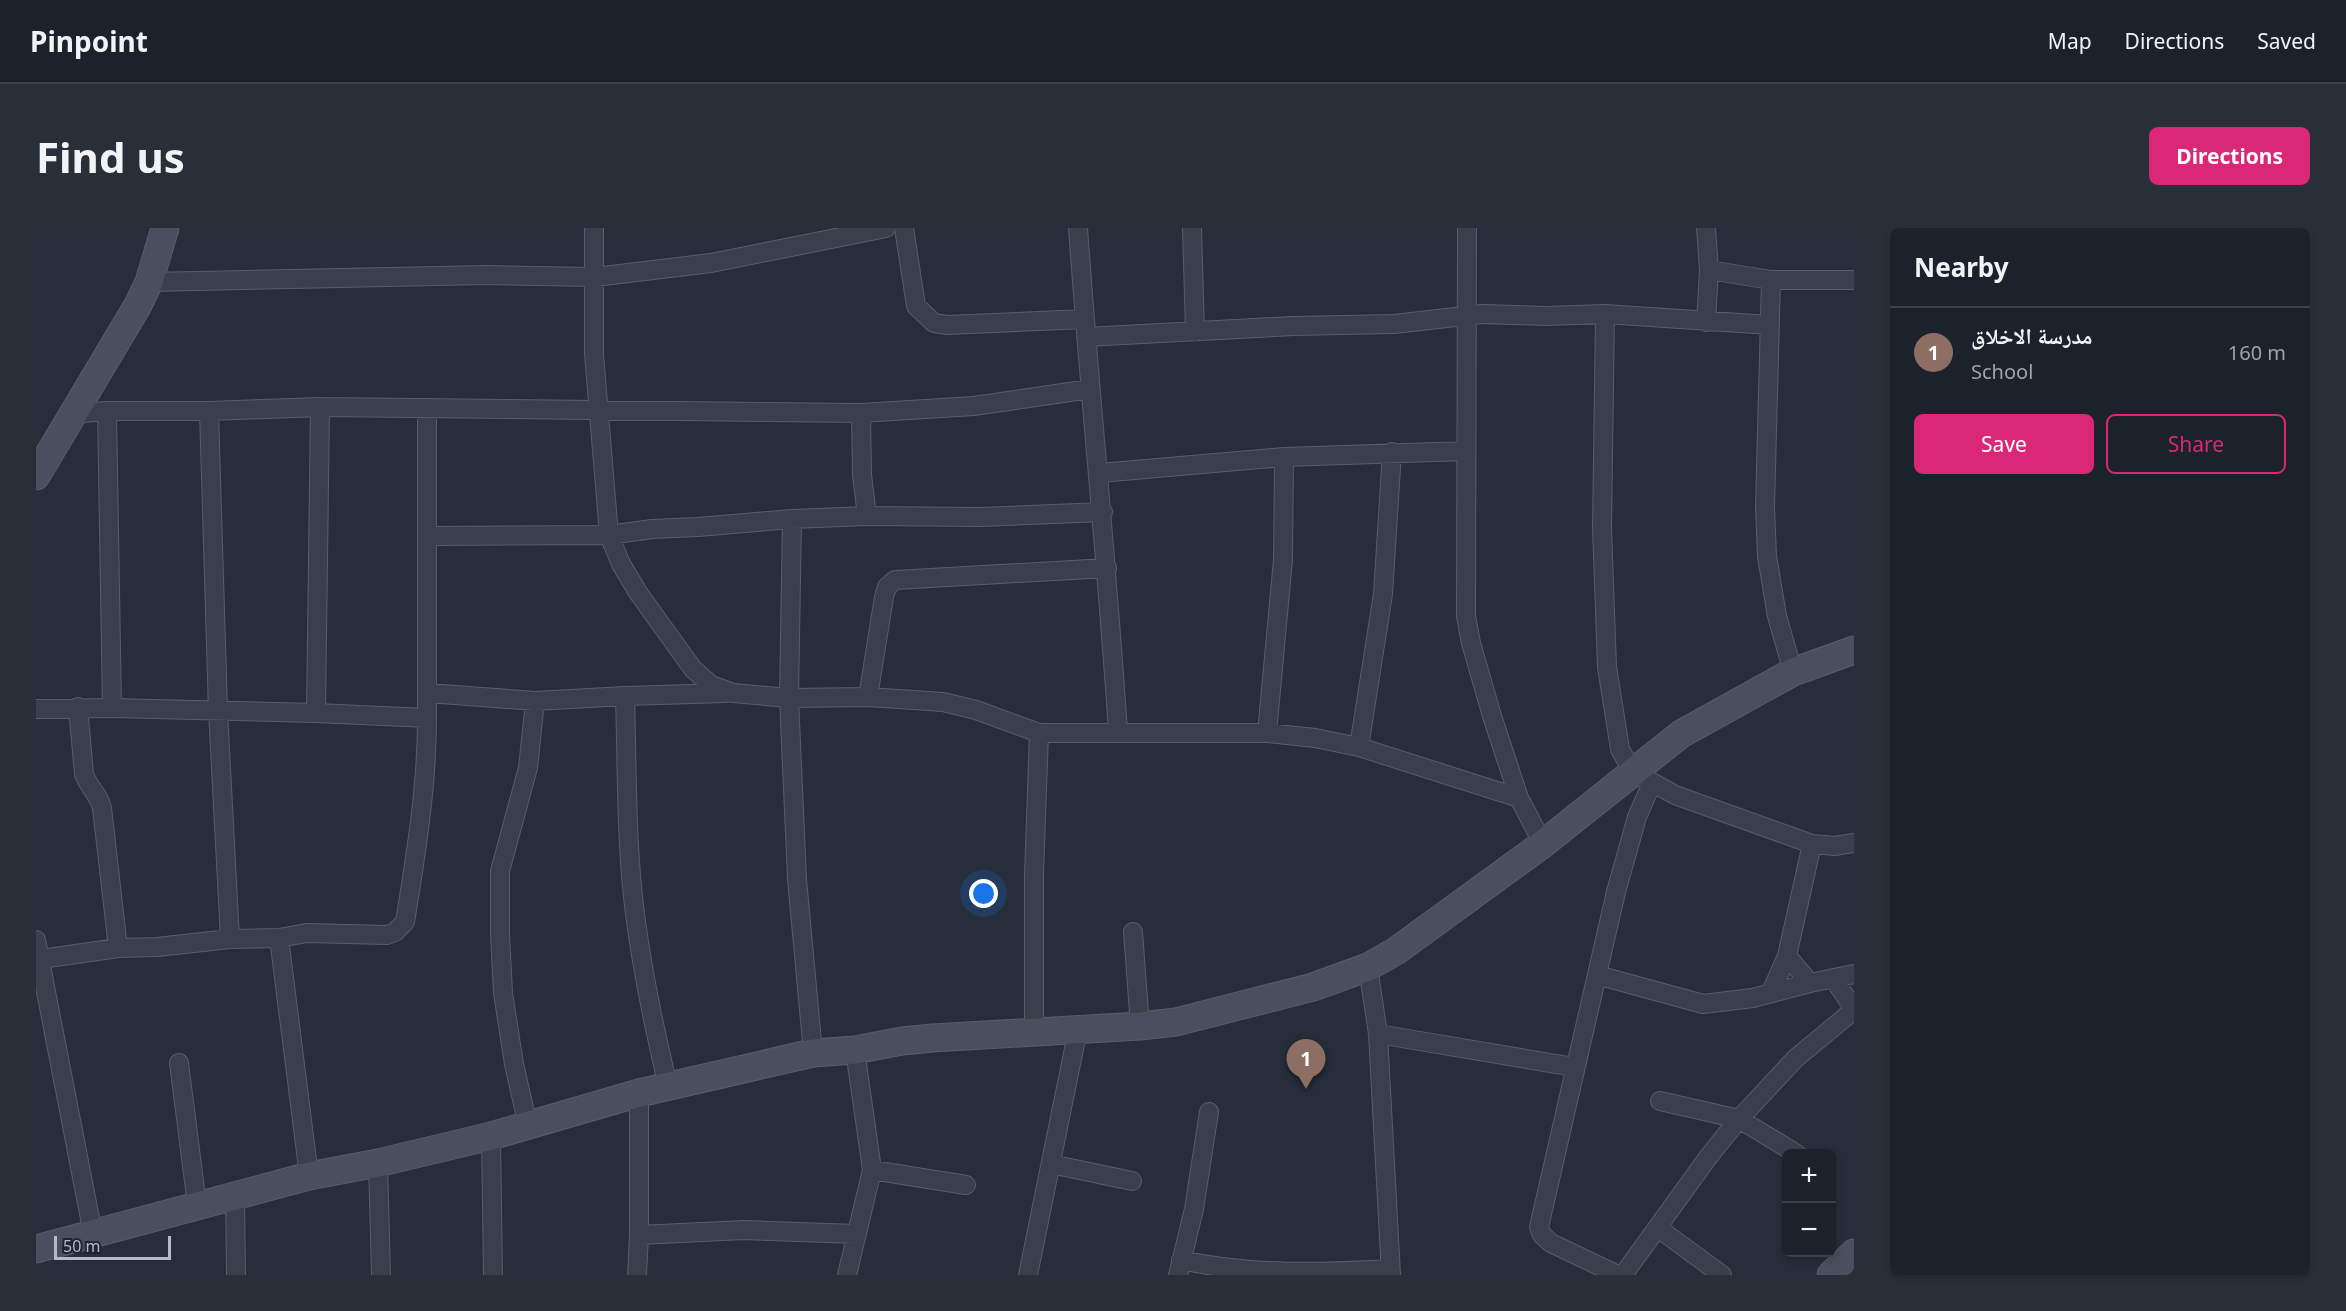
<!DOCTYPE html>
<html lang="en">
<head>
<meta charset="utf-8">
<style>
  body { margin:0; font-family:"Noto Sans","Noto Naskh Arabic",sans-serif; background:#292f38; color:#f1f3f6 }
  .controls { position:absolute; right:18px; bottom:18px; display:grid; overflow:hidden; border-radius:9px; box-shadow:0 3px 9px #0003 }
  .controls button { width:54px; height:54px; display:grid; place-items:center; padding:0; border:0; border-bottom:2px solid #3a3f48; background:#1c222c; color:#f1f3f6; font:30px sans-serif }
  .scale { position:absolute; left:18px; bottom:15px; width:117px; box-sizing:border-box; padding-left:6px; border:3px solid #b5bbc6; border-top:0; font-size:16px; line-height:21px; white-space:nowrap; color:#b5bbc6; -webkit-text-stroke:4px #1e2530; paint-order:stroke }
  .you { position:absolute; left:948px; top:666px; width:21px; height:21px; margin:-15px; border:4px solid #fff; border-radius:50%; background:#1a73e8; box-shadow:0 0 0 9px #1a73e833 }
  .badge { display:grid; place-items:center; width:39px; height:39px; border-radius:50%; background:#db2777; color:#fff; font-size:20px; font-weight:700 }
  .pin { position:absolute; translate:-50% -50px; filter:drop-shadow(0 2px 3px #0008) }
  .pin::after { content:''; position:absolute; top:32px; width:21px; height:18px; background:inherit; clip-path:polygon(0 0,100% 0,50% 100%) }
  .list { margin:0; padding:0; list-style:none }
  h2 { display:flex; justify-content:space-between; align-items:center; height:78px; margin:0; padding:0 24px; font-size:26px }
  h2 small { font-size:20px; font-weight:400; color:#a0a4a9 }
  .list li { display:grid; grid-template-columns:39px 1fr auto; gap:18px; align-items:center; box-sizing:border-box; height:90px; padding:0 24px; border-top:2px solid #3a3f48 }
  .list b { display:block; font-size:22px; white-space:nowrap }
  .list p { margin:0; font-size:20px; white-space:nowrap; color:#a0a4a9 }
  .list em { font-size:20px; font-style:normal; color:#a0a4a9 }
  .actions { display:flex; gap:12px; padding:18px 24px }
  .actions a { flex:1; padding:14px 0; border:2px solid #db2777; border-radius:9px; text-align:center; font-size:21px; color:#db2777 }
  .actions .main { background:#db2777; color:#fff }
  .map { position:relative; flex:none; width:1818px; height:1047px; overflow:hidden; border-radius:9px }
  header { display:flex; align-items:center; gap:36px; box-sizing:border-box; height:84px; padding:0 30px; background:#1c222c; border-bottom:2px solid #3a3f48 }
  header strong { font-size:28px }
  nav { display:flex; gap:33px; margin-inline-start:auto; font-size:21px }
  .intro { display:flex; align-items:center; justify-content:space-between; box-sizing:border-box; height:144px; padding:0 36px }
  h1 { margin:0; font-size:42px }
  .button { padding:15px 27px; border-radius:9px; background:#db2777; color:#fff; font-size:21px; font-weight:700 }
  main { display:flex; gap:36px; padding:0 36px }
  aside { flex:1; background:#1c222c; border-radius:9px; box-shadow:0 3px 9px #0003 }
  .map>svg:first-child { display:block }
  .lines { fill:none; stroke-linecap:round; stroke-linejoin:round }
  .street-casing { stroke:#575e69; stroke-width:20 }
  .secondary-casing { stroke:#575e69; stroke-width:29 }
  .street { stroke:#39404b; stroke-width:18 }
  .secondary { stroke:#484f5e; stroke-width:27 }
</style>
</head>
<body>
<header>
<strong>Pinpoint</strong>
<nav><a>Map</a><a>Directions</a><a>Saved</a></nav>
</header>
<div class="intro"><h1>Find us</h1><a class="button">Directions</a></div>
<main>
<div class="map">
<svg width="1818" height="1047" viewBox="0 0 1818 1047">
  <rect width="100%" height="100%" fill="#262e3b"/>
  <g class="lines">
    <defs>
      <path id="street" d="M558,0V126L573,307L585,336L603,366L657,441L675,457L697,465L753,470L832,469L907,474L940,482L1003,505H1231L1279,510L1323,519L1483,570
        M868,0L880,78L898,95L911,97L1048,91
        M1042,0C1054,168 1071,336 1082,504
        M1156,0L1159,104
        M1431,0L1430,388L1435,415L1456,488L1483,570L1507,616
        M1673,42L1735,52H1818
        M1735,52L1729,279L1731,328L1741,388L1757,444
        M113,54L450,47L559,49L675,35L850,0
        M1569,86L1566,300L1571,439L1584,521L1596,543L1639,567L1776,616L1799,618L1818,615
        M1670,94L1673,42L1670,0
        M1050,109L1257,98L1358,96L1446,86L1510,88L1569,86L1734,97
        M71,183L76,480
        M173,183L182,483L194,711L243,710L273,948
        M825,185L826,247L831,288
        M36,186L71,183H173L284,179L825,185L938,178L1054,161
        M1064,245L1248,229L1430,223
        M756,291L753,470L761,651L777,825
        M391,308L573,307L616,301L662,299L756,291L831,288L944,289L1067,284
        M392,465L499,473L589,468L690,465
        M589,468C591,535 590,602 597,669C604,733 617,795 632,858
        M832,469L848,369L851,359L859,352L1071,340
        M42,479L48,546C53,560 62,565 66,580L82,720
        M0,481L76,480L280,485L391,490V180
        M280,485L284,179
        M1231,505L1247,332L1248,229
        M1323,519L1347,366L1356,224
        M1097,704L1104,798
        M243,710L271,705L351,707L359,704L369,694C380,626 391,559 391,490
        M0,712L57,1006
        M1751,728L1774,755
        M5,731L82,720L121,719L194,711
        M1332,739L1342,806L1355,1047
        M1561,747L1667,776L1717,770L1774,755L1818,746
        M1797,750L1818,781
        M1735,764L1751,728L1776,616
        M998,804V647L1003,505
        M1342,806L1538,839
        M143,835L161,977
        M1624,873L1703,891L1761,926
        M492,898L478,836L467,765L464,706V643L492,540L499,473
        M455,908L457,1047
        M342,935L345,1047
        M1015,936L1096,953
        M836,942L930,957
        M199,967L200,1047
        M1622,1000L1686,1047
        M603,1007L708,1002L821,1006
        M1145,1032C1214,1047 1284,1045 1354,1041
        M601,1047L603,1007V865
        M811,1047L836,942L819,822
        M992,1047L1042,801
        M1142,1047L1158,981L1173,884
        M1582,1047L1515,1015L1506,1007L1503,999L1580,664L1601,589L1616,555
        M1587,1047L1673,928L1703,891L1760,830L1818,782"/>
      <path id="secondary" d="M0,248L102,77L113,54L129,0
        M0,1021L273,948L342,935L455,908L603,865L777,825L819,822L866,813L897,810L1104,798L1140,794L1277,759L1332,739L1360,723L1507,616L1645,506L1757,444L1818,422
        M1795,1047L1818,1025"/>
    </defs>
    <use href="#street" class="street-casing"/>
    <use href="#secondary" class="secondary-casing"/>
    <use href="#street" class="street"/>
    <use href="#secondary" class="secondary"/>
  </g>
</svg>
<div class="controls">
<button>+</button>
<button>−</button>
</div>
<div class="scale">50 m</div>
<div class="you"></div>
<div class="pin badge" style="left:1270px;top:861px;background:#8d6e63">1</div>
</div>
<aside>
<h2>Nearby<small></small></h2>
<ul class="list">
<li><span class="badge" style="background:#8d6e63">1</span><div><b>مدرسة الاخلاق</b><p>School</p></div><em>160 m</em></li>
</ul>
<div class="actions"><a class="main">Save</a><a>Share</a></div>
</aside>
</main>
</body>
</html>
